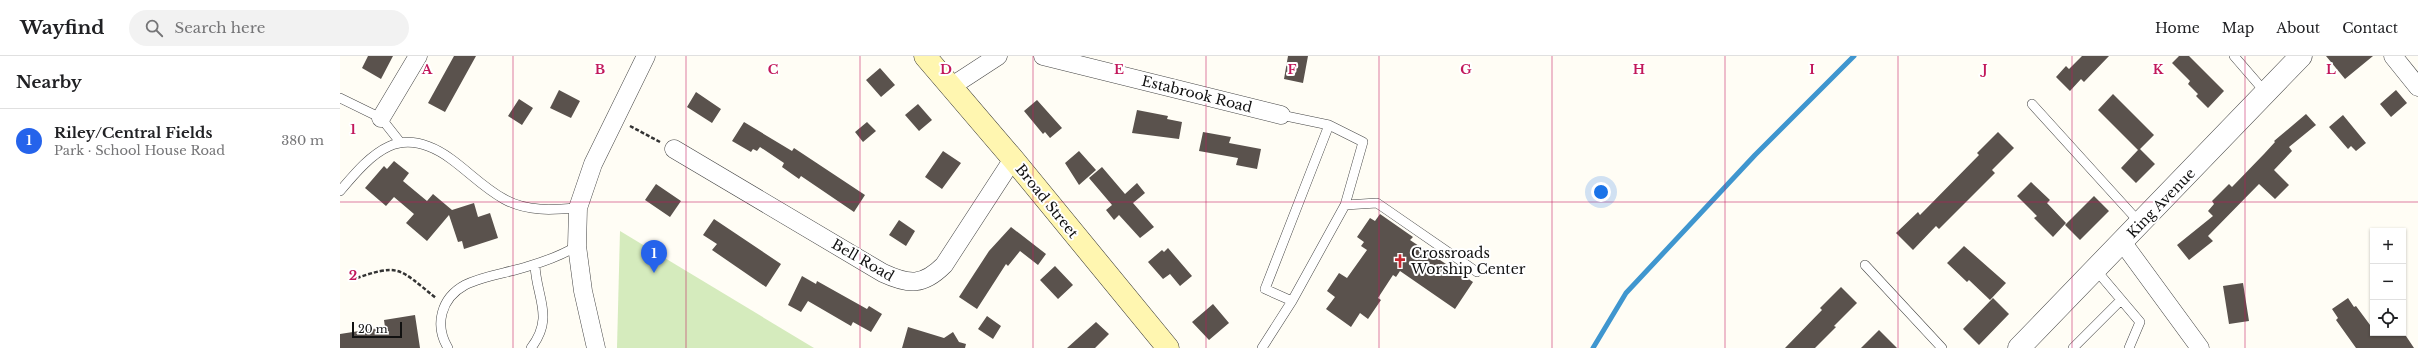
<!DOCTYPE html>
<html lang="en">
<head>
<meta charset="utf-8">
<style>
  body { margin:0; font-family:"Libre Baskerville",serif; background:#f2f2f2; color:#202124 }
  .controls { position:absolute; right:12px; bottom:12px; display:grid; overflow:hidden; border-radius:0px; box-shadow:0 1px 3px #0004 }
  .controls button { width:36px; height:36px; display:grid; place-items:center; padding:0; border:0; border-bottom:1px solid #e0e0e0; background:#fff; color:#202124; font:20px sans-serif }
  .scale { position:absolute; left:12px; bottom:10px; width:50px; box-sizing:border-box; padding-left:4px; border:2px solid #111; border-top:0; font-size:11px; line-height:14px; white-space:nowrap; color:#111; -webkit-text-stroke:3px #fff; paint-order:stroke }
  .you { position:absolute; left:1261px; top:136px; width:14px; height:14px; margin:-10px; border:3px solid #fff; border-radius:50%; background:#1a73e8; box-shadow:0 0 0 6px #1a73e833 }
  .badge { display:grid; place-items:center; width:26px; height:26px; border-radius:50%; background:#2563eb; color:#fff; font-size:13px; font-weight:700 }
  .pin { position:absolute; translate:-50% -33px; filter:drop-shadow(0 1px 2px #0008) }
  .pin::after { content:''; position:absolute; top:21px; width:14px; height:12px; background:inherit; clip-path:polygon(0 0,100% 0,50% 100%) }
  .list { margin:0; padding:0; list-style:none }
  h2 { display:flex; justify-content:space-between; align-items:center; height:52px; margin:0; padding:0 16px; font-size:17px }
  h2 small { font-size:13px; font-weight:400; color:#757577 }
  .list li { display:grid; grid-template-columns:26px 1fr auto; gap:12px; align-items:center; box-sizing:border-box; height:64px; padding:0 16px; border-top:1px solid #e0e0e0 }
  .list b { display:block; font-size:15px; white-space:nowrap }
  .list p { margin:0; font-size:13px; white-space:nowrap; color:#757577 }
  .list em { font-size:13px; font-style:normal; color:#757577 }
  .icon { flex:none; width:22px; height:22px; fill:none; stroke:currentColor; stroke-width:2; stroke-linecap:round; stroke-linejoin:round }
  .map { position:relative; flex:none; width:2078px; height:292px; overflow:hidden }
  header { display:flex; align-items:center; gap:24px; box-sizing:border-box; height:56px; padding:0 20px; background:#fff; border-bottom:1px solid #e0e0e0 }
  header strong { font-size:19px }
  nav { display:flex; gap:22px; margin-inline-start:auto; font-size:14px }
  .search { width:280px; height:36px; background:#f2f2f2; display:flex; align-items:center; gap:10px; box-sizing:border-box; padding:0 14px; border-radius:22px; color:#757577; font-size:15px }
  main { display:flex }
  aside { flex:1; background:#fff }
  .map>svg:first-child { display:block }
  .green { fill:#d5ebbd }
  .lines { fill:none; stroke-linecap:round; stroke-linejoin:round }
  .stream { stroke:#3f96cf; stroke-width:5 }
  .building { fill:#5a524d }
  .service-casing { stroke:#444; stroke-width:10 }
  .minor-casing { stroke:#444; stroke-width:19 }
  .tertiary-casing { stroke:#444; stroke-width:23 }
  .secondary-casing { stroke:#333; stroke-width:23 }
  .path { stroke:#333; stroke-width:2.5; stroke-dasharray:4 2; stroke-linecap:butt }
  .service { stroke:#fff; stroke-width:9 }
  .minor { stroke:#fff; stroke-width:18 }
  .tertiary { stroke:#fff; stroke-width:22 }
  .secondary { stroke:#fff6b0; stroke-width:22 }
  .grid { fill:none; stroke:#c2185b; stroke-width:1; stroke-opacity:0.55 }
  .labels { text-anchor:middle; stroke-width:4; stroke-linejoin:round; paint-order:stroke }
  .street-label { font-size:14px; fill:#111; stroke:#fff }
  .poi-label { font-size:14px; fill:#111; stroke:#fff; text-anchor:start }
  .grid-label { font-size:13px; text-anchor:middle; font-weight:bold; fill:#c2185b; stroke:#fff; stroke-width:4; stroke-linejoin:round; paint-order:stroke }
</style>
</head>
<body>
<header>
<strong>Wayfind</strong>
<div class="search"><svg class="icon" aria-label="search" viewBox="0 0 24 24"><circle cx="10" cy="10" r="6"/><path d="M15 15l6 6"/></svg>Search here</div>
<nav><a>Home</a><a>Map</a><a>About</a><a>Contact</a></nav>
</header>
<main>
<aside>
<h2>Nearby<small></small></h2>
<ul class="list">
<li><span class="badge">1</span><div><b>Riley/Central Fields</b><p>Park · School House Road</p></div><em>380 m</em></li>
</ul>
</aside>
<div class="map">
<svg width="2078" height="292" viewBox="0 0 2078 292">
  <rect width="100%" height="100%" fill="#fffdf5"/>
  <path class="green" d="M280,175L474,292H277Z"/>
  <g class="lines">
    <path class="stream" d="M1253,292L1286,237L1415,99L1514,0"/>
  </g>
  <path class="building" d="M28,0H53L41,23L22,12Z
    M114,0H136L105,56L88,47Z
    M948,0H968L963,27L944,23Z
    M1742,0H1769L1744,26L1741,23L1730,35L1716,21L1726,10L1729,13Z
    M1839,0H1849L1884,35L1868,52L1856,40L1858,38L1848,28L1850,25L1832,7Z
    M1986,0H2033L2005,23Z
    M540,12L555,29L541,41L526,24Z
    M219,34L240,45L231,62L210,52Z
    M2056,34L2067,47L2051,61L2040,48Z
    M356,36L381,53L372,67L347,51Z
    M1773,38L1814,79L1800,93L1815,108L1796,127L1781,112L1798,94L1758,54Z
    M179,43L193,52L182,69L168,60Z
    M697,44L722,72L710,82L705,76L703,78L684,55Z
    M578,48L592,64L579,75L565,59Z
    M797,54L828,60L827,63L842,66L839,83L792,77Z
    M1966,58L1976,69L1949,91L1952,95L1934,114L1949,129L1935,143L1919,128L1868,180L1873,185L1849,204L1837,189L1873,160L1868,155L1874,148L1872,145L1889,128L1892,131L1924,98L1935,86L1934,85Z
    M2003,59L2026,87L2016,95L2011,90L2008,93L1989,71Z
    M404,66L452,95L454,92L525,139L514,156L461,120L459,123L442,111L444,107L420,91L417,95L413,93L411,96L392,85Z
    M527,66L536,75L523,86L515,76Z
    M863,76L891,81L889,87L921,93L917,113L896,109L898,102L859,95Z
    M1658,76L1674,92L1652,114L1655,117L1599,173L1596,170L1573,194L1556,177L1578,156L1580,159L1639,99L1637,97Z
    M603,95L621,107L602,133L585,121Z
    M739,95L756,114L739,129L725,107Z
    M54,105L69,117L63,125L87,145L93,138L112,154L134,147L138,161L150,157L158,182L124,193L122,185L118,186L109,159L87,185L66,167L74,158L54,141L46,150L25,132L44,110L47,113Z
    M762,111L785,138L797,127L805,137L793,147L814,171L800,182L779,159L774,164L766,154L772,149L749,122Z
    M1691,126L1710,144L1707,147L1726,167L1713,181L1694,162L1697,160L1677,140Z
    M316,128L341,145L330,161L305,144Z
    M1754,140L1769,155L1740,184L1725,169Z
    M1040,158L1073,181L1070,184L1133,226L1115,253L1060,215L1056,221L1053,219L1038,242L1041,244L1028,263L1020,257L1011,271L986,253L995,241L987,235L999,217L1007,222L1027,194L1021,190L1024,186L1017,181L1030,162L1035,165Z
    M374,163L441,208L426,231L372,194L377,188L363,179Z
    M559,164L575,175L566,190L549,179Z
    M671,171L706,198L698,209L680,195L668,210L666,208L637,253L619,241L649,195Z
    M1624,190L1666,227L1650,244L1629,224L1627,226L1607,207Z
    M828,192L852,220L840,230L830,218L823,223L808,206L822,194L824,196Z
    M715,210L733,229L718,243L700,224Z
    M462,220L476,228L477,225L527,253L529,250L542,258L531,276L513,266L511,270L468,245L461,256L448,249Z
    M1903,227L1909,265L1889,268L1883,230Z
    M1501,231L1517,247L1494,270L1496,271L1475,292H1445L1482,254L1480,252Z
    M1653,242L1669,258L1639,289L1623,273Z
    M2008,242L2014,251L2016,250L2033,273V277H2064L2074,292H2016L1996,264L1998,262L1992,253Z
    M873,248L889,267L869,284L852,266Z
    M75,259L80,292H0V278L45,271L44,264Z
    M647,260L661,270L653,283L638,273Z
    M756,266L769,278L755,292H727Z
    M568,271L604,282L613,276L619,286L626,288L625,292H562Z
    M1539,274L1557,292H1521Z"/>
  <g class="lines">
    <defs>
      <path id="service" d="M1894,0L1926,37
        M0,42L41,62L60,86
        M1692,48L1800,167
        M941,59L989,69
        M0,135C33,96 60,66 111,103C129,116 144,132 164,143C187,156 212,154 238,152
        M1005,149L1037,147L1137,216
        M1525,209L1602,292
        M1756,214L1800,266L1789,292
        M108,292C94,269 101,242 125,229C144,219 169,217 189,210C206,205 222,199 237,190
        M191,292C215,261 196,241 195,209
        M922,292L952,245L1005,149L1023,86L989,69L925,233L952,245
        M1733,292L1781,244"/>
      <path id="minor" d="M703,0L941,59
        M2053,0L2078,31
        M612,30L658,0
        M41,62L78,0
        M334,93L543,217C569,229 583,230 604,209L673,103
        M1783,187L1860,292
        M256,292L243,235L237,190L238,152L253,108L306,0"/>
      <path id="tertiary" d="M1679,292L1961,0"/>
      <path id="secondary" d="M585,0L673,103L828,292"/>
    </defs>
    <use href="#service" class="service-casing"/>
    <use href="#minor" class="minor-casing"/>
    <use href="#tertiary" class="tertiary-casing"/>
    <use href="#secondary" class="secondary-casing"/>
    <path class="path" d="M290,70L320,86
      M11,224C60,207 57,211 96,242"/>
    <use href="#service" class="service"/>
    <use href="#minor" class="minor"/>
    <use href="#tertiary" class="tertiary"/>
    <use href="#secondary" class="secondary"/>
  </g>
  <path class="grid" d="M173,0V292M346,0V292M520,0V292M693,0V292M866,0V292M1039,0V292M1212,0V292M1385,0V292M1558,0V292M1732,0V292M1905,0V292M0,146H2078"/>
  <defs>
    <symbol id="church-bare" viewBox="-9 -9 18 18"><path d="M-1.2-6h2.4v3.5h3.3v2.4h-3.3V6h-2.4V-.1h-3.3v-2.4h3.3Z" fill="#c4262e" stroke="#fff" stroke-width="2.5" paint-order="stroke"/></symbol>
  </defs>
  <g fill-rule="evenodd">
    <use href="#church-bare" x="1050" y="195" width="20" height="20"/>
  </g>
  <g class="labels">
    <g class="street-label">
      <text transform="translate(857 38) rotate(14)" y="5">Estabrook Road</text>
      <text transform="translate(707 145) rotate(51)" y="5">Broad Street</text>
      <text transform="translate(1821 147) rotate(-46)" y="5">King Avenue</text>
      <text transform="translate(523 204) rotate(30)" y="5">Bell Road</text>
    </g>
    <g class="poi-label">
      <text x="1071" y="202">Crossroads<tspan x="1071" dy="16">Worship Center</tspan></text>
    </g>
  </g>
  <g class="grid-label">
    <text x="87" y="18">A</text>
    <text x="260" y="18">B</text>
    <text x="433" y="18">C</text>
    <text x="606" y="18">D</text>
    <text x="779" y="18">E</text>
    <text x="952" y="18">F</text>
    <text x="1126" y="18">G</text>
    <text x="1299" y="18">H</text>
    <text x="1472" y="18">I</text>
    <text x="1645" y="18">J</text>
    <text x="1818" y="18">K</text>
    <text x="1991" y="18">L</text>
    <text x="13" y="78">1</text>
    <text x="13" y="224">2</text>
  </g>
</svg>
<div class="controls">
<button>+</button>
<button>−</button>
<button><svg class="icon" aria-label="locate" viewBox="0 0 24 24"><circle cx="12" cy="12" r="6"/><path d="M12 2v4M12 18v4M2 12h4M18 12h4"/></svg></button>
</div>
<div class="scale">20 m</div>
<div class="you"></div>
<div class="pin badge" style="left:314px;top:217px">1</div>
</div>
</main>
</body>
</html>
